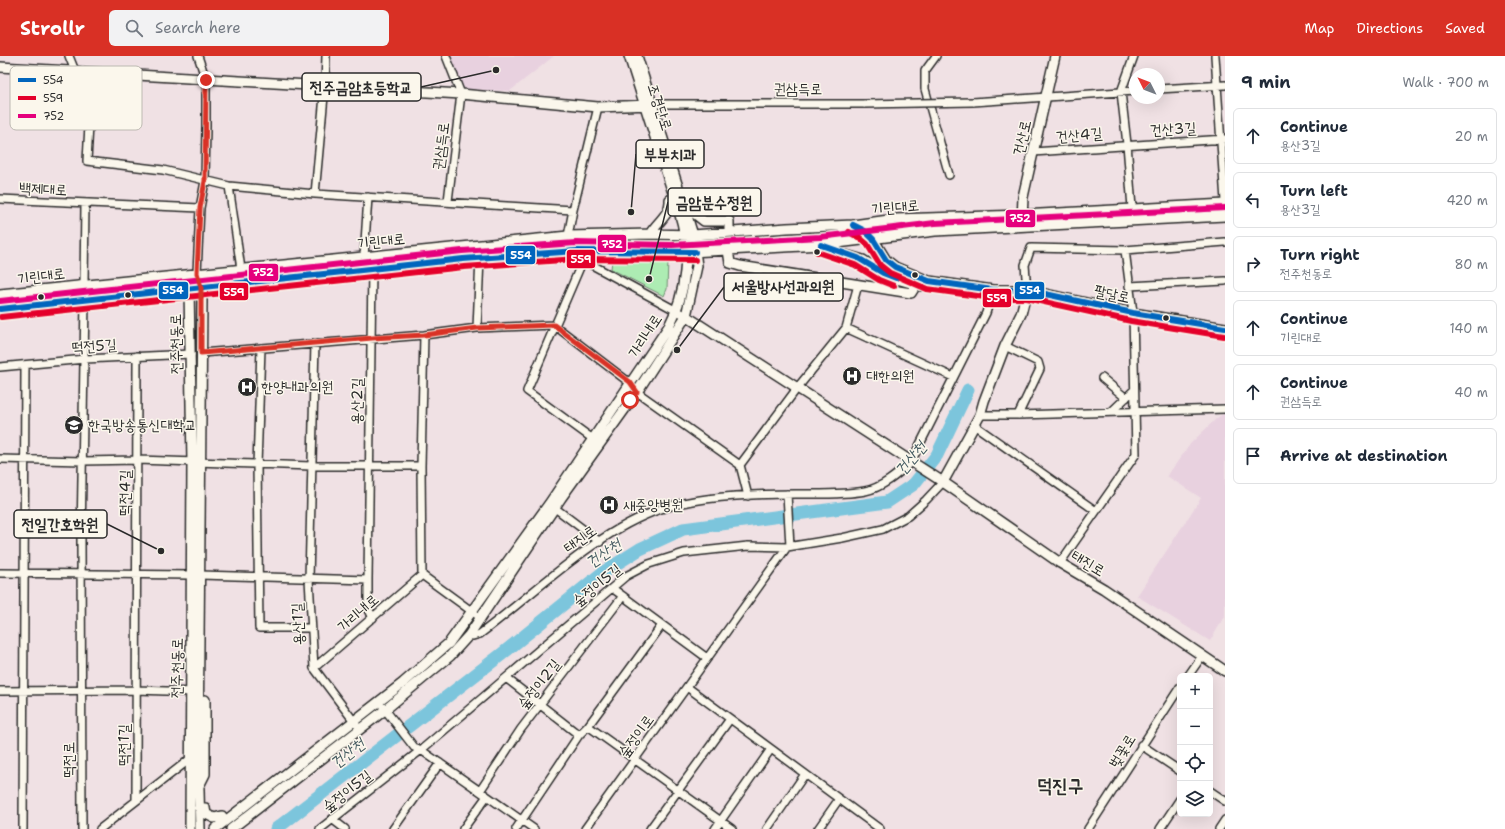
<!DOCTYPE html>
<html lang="en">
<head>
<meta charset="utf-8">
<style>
  body { margin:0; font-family:"Shantell Sans","Poor Story",sans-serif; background:#f2f2f3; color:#1f2937 }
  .controls { position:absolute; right:12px; bottom:12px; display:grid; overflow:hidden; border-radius:6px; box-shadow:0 4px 16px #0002 }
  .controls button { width:36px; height:36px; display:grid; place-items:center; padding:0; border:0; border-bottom:1px solid #e0e1e3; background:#fff; color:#1f2937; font:20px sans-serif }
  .compass { position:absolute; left:1129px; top:12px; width:36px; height:36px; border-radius:50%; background:#fff; box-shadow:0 4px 16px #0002; rotate:312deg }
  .stop { position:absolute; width:12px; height:12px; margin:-9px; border:3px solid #d93025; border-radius:50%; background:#fff }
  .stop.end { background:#d93025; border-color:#fff; box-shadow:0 1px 4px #0008 }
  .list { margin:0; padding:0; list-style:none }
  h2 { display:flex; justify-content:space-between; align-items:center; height:52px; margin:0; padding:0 16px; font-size:17px }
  h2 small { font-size:13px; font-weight:400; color:#747a83 }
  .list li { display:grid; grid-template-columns:26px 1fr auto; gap:12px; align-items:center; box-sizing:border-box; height:56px; margin:0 8px 8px; padding:0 8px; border:1px solid #e0e1e3; border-radius:6px }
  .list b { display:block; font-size:15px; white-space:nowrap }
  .list p { margin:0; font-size:13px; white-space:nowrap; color:#747a83 }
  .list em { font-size:13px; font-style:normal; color:#747a83 }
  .icon { flex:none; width:22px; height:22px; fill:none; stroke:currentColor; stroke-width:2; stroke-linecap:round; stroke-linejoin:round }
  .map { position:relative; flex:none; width:1225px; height:773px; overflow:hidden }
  header { display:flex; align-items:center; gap:24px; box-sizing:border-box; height:56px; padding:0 20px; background:#d93025; color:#fff }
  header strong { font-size:19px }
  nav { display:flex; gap:22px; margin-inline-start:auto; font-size:14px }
  .search { width:280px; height:36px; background:#f2f2f3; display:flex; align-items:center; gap:10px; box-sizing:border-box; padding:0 14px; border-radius:6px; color:#747a83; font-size:15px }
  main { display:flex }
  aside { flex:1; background:#fff }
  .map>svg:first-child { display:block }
  .built { fill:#e8d1df }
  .green { fill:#adecb3; stroke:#6c8c6f }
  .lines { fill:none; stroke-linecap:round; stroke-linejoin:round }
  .river { stroke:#7cc5dc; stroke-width:13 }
  .minor-casing { stroke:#2b2b2b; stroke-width:10 }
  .tertiary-casing { stroke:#2b2b2b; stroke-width:12 }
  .minor { stroke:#fbf7ec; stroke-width:7 }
  .tertiary { stroke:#fbf7ec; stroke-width:9 }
  .minor-bridge-casing { stroke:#2b2b2b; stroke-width:10; stroke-linecap:butt }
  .minor-bridge { stroke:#fbf7ec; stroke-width:7 }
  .bus-1-casing { stroke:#fbf7ec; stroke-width:9 }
  .bus-2-casing { stroke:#fbf7ec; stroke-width:9 }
  .bus-3-casing { stroke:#fbf7ec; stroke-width:9 }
  .bus-1 { stroke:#0065bd; stroke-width:6 }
  .bus-2 { stroke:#e4002b; stroke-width:6 }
  .bus-3 { stroke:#e5007d; stroke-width:6 }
  .route { stroke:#d93025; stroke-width:5 }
  .bus-dot { fill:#2b2b2b; stroke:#fbf7ec; stroke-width:1.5 }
  .labels { text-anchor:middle; stroke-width:3; stroke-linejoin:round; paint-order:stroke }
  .street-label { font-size:15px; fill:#2b2b2b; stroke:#fbf7ec }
  .poi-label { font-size:15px; fill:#2b2b2b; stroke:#fbf7ec; text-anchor:start }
  .water-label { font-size:16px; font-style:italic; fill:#435960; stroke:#fbf7ec }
  .district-label { font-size:19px; font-weight:bold; fill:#2b2b2b; stroke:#fbf7ec }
  .key { fill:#fbf7ec; stroke:#bdbab2; stroke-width:1 }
  .key-label { font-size:11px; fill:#2b2b2b }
  .leader { fill:none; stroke:#2b2b2b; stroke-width:1.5 }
  .callout-dot { fill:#2b2b2b; stroke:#fbf7ec; stroke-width:1.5 }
  .callout { fill:#fbf7ec; stroke:#2b2b2b; stroke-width:1.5 }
  .callout-label { font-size:16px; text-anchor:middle; font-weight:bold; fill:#2b2b2b }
  .line-badge { stroke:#fbf7ec; stroke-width:1.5 }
  .badge-label { font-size:11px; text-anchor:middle; font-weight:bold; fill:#fff }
</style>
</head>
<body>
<header>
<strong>Strollr</strong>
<div class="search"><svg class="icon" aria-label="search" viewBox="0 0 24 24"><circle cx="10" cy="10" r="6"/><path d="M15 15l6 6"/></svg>Search here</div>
<nav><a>Map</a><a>Directions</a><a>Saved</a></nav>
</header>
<main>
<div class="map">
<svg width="1225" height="773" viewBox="0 0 1225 773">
  <rect width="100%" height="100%" fill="#f0e1e4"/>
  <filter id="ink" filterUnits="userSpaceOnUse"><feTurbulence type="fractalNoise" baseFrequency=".025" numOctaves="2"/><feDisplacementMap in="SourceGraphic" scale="8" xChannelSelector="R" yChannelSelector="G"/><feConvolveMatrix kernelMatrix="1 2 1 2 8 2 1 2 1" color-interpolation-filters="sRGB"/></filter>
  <g filter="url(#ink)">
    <path class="built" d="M449,0H554L510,35L463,33Z
      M1225,357V560L1210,585L1137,540L1201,442L1167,420L1191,387L1217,362Z"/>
    <path class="green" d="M649,201L668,205L667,233L664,240L611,213L612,204Z"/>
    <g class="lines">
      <path class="river" d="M276,773L502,598L602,517L640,493L683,473L887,446L914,428L937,399L968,334"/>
      <defs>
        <path id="minor" d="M69,0L75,15L89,69L87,105L163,114L229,130L315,138L573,154
          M446,0L461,38L448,145
          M936,0L925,15V33L949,119
          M1215,0L1225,145
          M1159,33L1225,29
          M973,46L1135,35
          M653,48H865
          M1033,96L1225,83
          M229,130L241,213
          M315,138L325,29L326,0
          M0,143L200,152
          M1132,152L1127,88L1121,36L1134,0
          M568,180L573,154L598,51
          M364,201L368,141
          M580,201L583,204L686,260
          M583,204L527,335L597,386
          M372,212L368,524V552L373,562
          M197,217L200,152L205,125L206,70V24L198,0
          M84,228L85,148
          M1129,230L1225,225
          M1027,234L1025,209L1031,192L1125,194L1225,186
          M477,272L480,202
          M846,272L953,321
          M1005,290L1038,306L1040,313L1018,359
          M261,292L257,409L259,572H310
          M201,297L424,279L477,272L554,269L630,327L637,336L740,409
          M0,311L85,303L191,298
          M1102,322L1126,342
          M1111,356L1134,334
          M980,359H1018L1225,353
          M974,369L1096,455
          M0,403L83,405L138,404L311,410H421
          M787,438L790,490
          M748,440L740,409L798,331L846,272L858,229
          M551,449L600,486
          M1060,507L1136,398L1133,257L1125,194
          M0,517L191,519
          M200,519L368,524
          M422,519L421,410L424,279
          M612,532L707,602
          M469,579L473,580L480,578C535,537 596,475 661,453C700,440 755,438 796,438C818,438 843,439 865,435C882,432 898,418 911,406L986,257L993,234
          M314,612L309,523L315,287
          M1188,620L1202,600
          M506,622L579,679
          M687,631L880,773
          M0,635L137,634L195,636
          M383,651L414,691L421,694L534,773
          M356,668L314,612L422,519L481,562
          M588,670L732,773
          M1141,689L1180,715
          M480,735L521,673L623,540
          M1210,735L1225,745
          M136,743L137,300
          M332,763L345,773
          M23,773L25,309
          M82,773L81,482L85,245
          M100,773L190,703
          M320,773L421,694L626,520L649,508L684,497L748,490L787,491L842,482L883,473L908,460L926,444L943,426
          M393,773L440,707
          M463,773L487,740
          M516,773L579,679L588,670L662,569
          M585,773L787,491
          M650,773L730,663
          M715,773L771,693
          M767,773L805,718
          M818,773L839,743
          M1088,773L1180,631
          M1160,773L1180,743
          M1219,773L1225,764"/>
        <path id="tertiary" d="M0,11L461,38L598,51L650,49
          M684,149L690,150L695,158L704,165H729V176
          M1022,165L1023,141L1055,0
          M853,169L865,175L873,183L886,204L895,211L929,225L993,234H1027L1133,257L1225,272
          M650,178C657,166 671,158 670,144L675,143
          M821,189L829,194L863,204L890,221L921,230
          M728,194L730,207L740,210L911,237L916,229
          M200,227L202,245L198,696L200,773
          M0,238L568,180L650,178L693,179L787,172L853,169L896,163L1022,159L1225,148
          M0,253L463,203L577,195L672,197L821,189L935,175L1225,160
          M686,260L943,426L1060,507L1104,533L1225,615
          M943,426L980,359L984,345L1005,290L1021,258L1027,234
          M199,730L205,718V644
          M199,752H205L206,758L214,762L222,760L225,765
          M190,773L192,406L189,232L197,217
          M215,773L403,627L449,587L549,448L669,270C686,238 691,194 680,159L629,0
          M231,773L386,653L450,600L469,579L561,442L637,336L686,260L697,210L693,179L637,0"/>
      </defs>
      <use href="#minor" class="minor-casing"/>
      <use href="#tertiary" class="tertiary-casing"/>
      <use href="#minor" class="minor"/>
      <use href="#tertiary" class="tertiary"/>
      <defs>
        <path id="minor-bridge" d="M865,48L973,46"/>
      </defs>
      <use href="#minor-bridge" class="minor-bridge-casing"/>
      <use href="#minor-bridge" class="minor-bridge"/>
      <defs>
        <path id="bus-1" d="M853,169L865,175L873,183L886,204L895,211L929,225L993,234H1027L1133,257L1225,272
          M821,189L858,202L883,217L896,222
          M0,253L463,203L577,195L695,196"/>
        <path id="bus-2" d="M849,176L860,182L867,188L880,209L890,217L927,233L992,242H1026L1131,265L1224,280
          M817,196L855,209L879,224L894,230
          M1,261L464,211L577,203L695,204"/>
        <path id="bus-3" d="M0,245L462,195L576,187L672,189L820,181L935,167L1225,152"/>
      </defs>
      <use href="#bus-1" class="bus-1-casing"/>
      <use href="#bus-2" class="bus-2-casing"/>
      <use href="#bus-3" class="bus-3-casing"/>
      <use href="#bus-1" class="bus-1"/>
      <use href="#bus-2" class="bus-2"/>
      <use href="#bus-3" class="bus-3"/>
    </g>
  </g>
  <g class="lines" filter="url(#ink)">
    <path class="route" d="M206,24L205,125L200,152L197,217L201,231V297L372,282L424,279L477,272L554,269L630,326L637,336L630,344"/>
  </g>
  <defs>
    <symbol id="hospital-disc" viewBox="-11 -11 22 22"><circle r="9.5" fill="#2b2b2b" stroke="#fbf7ec"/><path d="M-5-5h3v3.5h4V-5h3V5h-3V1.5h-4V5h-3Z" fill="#fff"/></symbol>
    <symbol id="university-disc" viewBox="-11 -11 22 22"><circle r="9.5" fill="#2b2b2b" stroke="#fbf7ec"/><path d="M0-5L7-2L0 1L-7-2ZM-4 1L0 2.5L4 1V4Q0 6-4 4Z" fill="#fff"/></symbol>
  </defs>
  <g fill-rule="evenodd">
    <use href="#hospital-disc" x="841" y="309" width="22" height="22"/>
    <use href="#hospital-disc" x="236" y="320" width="22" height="22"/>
    <use href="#university-disc" x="63" y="358" width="22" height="22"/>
    <use href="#hospital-disc" x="598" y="438" width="22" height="22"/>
  </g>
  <g class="bus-dot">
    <circle cx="817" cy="196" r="3.5"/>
    <circle cx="915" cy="219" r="3.5"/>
    <circle cx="128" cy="239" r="3.5"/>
    <circle cx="41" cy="241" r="3.5"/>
    <circle cx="1166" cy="262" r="3.5"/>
  </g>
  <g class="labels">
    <g class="street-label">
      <text x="798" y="38">권삼득로</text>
      <text transform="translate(660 51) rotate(72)" y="5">조경단로</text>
      <text transform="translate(1173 73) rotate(-3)" y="5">건산3길</text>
      <text transform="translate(1079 79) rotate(-5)" y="5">건산4길</text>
      <text transform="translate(1022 82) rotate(-77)" y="5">건산로</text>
      <text transform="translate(441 90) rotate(-83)" y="5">권삼득로</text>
      <text transform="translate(43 133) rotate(3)" y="5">백제대로</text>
      <text transform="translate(895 151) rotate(-5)" y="5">기린대로</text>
      <text transform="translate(381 185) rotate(-6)" y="5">기린대로</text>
      <text transform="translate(41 220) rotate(-7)" y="5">기린대로</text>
      <text transform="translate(1112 238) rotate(12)" y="5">팔달로</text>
      <text transform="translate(645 280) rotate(-57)" y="5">가리내로</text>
      <text transform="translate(176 288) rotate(-91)" y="5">전주천동로</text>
      <text transform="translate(94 290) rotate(-4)" y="5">떡전5길</text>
      <text transform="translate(357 345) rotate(-89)" y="5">용산2길</text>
      <text transform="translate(125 437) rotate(-89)" y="5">떡전4길</text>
      <text transform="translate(580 483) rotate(-35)" y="5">태진로</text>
      <text transform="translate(1088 507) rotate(31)" y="5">태진로</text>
      <text transform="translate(597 529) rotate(-39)" y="5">숲정이5길</text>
      <text transform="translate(358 557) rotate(-41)" y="5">가리내로</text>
      <text transform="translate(298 568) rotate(-93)" y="5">용산1길</text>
      <text transform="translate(177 612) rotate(-89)" y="5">전주천동로</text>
      <text transform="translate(539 628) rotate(-52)" y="5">숲정이2길</text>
      <text transform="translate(636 680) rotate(-54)" y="5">숲정이로</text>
      <text transform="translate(124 689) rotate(-90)" y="5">떡전1길</text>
      <text transform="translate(1122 695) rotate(-58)" y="5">벚꽃로</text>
      <text transform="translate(69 704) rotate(-90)" y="5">떡전로</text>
      <text transform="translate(347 735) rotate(-38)" y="5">숲정이5길</text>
    </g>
    <g class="poi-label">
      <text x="866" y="325">대한의원</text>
      <text x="261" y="336">한양내과의원</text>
      <text x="88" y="374">한국방송통신대학교</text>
      <text x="623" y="454">새중앙병원</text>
    </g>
    <g class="water-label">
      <text transform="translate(910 402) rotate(-50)" y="6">건산천</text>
      <text transform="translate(603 497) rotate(-34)" y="6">건산천</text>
      <text transform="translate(347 697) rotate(-38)" y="6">건산천</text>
    </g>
    <g class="district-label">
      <text x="1060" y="736">덕진구</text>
    </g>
  </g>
  <rect x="10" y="10" width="132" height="64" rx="6" class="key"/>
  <rect x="18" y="22" width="18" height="4" fill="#0065bd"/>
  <rect x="18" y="40" width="18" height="4" fill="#e4002b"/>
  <rect x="18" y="58" width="18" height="4" fill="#e5007d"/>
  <g class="key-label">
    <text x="43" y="28">554</text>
    <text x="43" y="46">559</text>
    <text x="43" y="64">752</text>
  </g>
  <path class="leader" d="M496 14L421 31M631 156L636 98M649 223L668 146M677 294L724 231M161 495L107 468"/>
  <g class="callout-dot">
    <circle cx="496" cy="14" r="4"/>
    <circle cx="631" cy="156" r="4"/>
    <circle cx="649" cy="223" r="4"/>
    <circle cx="677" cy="294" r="4"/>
    <circle cx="161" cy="495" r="4"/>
  </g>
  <g class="callout">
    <rect x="302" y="17" width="119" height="28" rx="4"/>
    <rect x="636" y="84" width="68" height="28" rx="4"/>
    <rect x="668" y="132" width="93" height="28" rx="4"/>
    <rect x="724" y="217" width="119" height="28" rx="4"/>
    <rect x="14" y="454" width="93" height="28" rx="4"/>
  </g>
  <g class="callout-label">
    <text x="361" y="37">전주금암초등학교</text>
    <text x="670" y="104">부부치과</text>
    <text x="714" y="152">금암분수정원</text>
    <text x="783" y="236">서울방사선과의원</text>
    <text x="60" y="474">전일간호학원</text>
  </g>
  <g class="line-badge">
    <rect x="1005" y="153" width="31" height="19" rx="4" fill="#e5007d"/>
    <rect x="597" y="178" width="30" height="19" rx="4" fill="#e5007d"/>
    <rect x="505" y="189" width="31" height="20" rx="4" fill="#0065bd"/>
    <rect x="566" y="193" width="30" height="20" rx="4" fill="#e4002b"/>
    <rect x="248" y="207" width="31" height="19" rx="4" fill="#e5007d"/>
    <rect x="158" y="225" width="31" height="19" rx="4" fill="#0065bd"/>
    <rect x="1014" y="225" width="31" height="19" rx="4" fill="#0065bd"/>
    <rect x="219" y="226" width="30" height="19" rx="4" fill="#e4002b"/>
    <rect x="982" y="232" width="30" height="20" rx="4" fill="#e4002b"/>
  </g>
  <g class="badge-label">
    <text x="1020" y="166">752</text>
    <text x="612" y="192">752</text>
    <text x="521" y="203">554</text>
    <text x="581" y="207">559</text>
    <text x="263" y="220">752</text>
    <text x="173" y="238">554</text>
    <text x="1030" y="238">554</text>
    <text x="234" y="240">559</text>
    <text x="997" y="246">559</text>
  </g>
</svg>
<div class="controls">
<button>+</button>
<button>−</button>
<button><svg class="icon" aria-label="locate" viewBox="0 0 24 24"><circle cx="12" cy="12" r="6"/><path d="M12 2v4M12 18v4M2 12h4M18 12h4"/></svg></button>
<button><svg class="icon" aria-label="layers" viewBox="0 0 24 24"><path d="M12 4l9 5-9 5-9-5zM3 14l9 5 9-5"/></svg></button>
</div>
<svg class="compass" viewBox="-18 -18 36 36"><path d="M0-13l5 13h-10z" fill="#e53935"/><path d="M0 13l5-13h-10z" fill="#747a83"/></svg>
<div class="stop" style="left:630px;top:344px"></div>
<div class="stop end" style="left:206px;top:24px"></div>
</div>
<aside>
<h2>9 min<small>Walk · 700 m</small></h2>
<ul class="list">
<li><svg class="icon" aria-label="ahead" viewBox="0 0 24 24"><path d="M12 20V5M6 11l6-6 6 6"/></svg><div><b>Continue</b><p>용산3길</p></div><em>20 m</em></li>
<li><svg class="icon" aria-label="left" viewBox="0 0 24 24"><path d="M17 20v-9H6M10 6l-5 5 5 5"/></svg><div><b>Turn left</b><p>용산3길</p></div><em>420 m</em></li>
<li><svg class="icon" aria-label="right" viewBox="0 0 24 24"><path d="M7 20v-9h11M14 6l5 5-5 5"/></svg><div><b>Turn right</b><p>전주천동로</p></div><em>80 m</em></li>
<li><svg class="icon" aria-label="ahead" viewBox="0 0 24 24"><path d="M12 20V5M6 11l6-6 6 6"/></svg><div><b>Continue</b><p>기린대로</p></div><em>140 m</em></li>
<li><svg class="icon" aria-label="ahead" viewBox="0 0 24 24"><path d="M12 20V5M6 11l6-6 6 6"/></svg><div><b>Continue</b><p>권삼득로</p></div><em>40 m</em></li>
<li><svg class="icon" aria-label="arrive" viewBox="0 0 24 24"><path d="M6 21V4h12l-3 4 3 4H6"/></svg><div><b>Arrive at destination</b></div></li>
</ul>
</aside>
</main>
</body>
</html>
